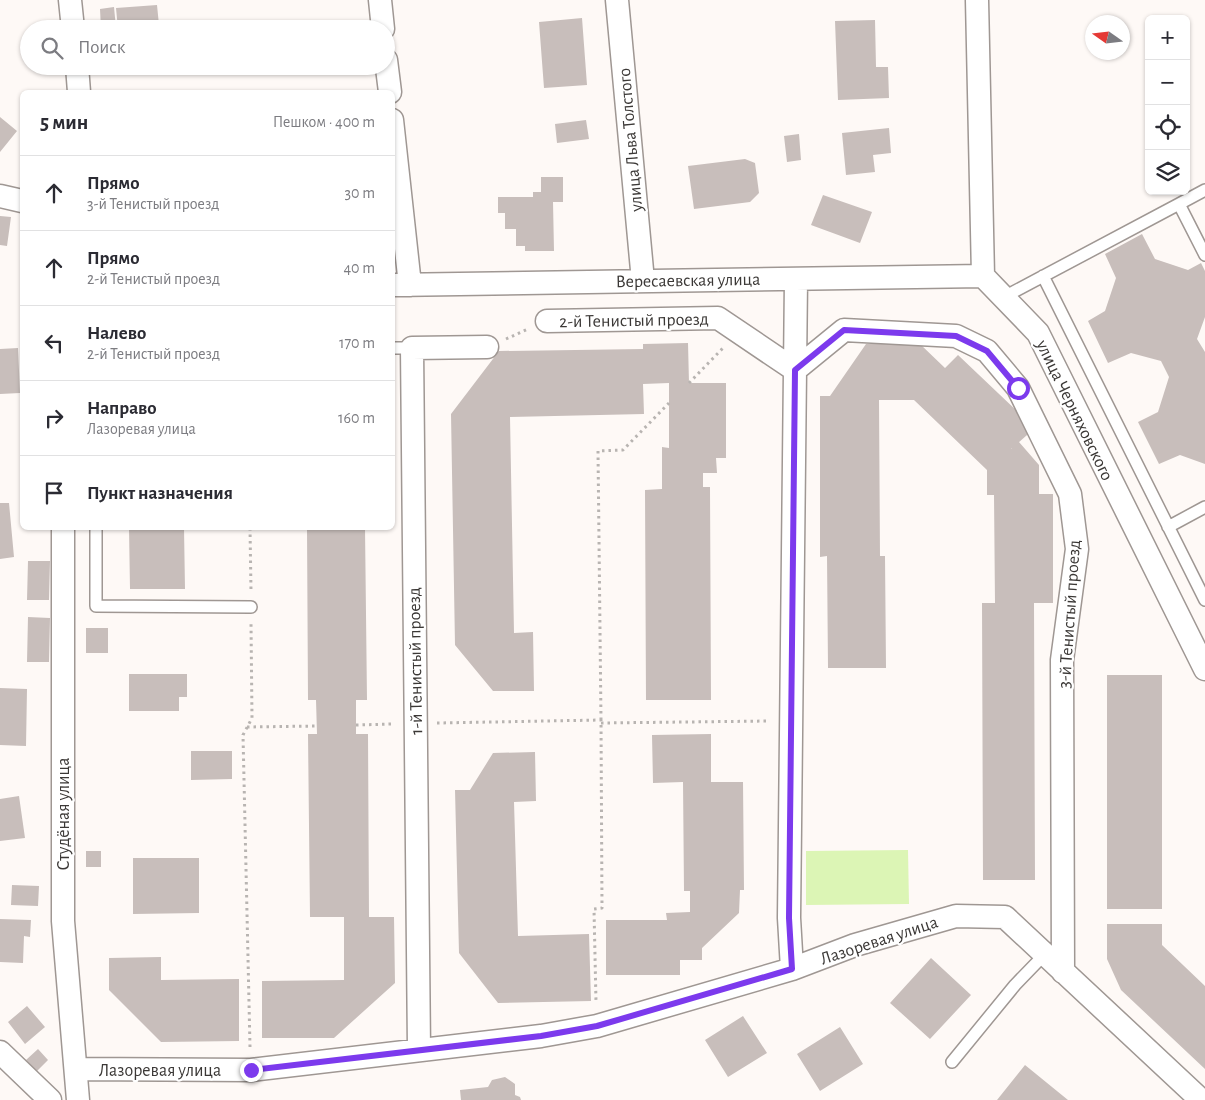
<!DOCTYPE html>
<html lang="ru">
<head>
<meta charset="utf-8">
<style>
  body { margin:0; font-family:"Alegreya Sans",sans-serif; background:#f2f2f3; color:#2b2b33 }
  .controls { position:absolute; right:15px; top:15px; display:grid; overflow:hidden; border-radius:8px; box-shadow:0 1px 4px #0004 }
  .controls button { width:45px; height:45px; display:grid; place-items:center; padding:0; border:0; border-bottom:1px solid #e1e1e2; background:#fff; color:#2b2b33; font:25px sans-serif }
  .compass { position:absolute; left:1085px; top:15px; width:45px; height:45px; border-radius:50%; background:#fff; box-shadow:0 1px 4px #0004; rotate:284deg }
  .stop { position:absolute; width:15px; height:15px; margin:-11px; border:4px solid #7c3aed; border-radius:50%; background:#fff }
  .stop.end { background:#7c3aed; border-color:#fff; box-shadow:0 1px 5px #0008 }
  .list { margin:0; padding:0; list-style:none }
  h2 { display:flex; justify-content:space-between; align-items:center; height:65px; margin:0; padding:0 20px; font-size:21px }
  h2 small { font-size:16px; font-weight:400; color:#7c7c81 }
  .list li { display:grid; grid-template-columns:32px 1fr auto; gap:15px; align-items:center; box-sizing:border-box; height:75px; padding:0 20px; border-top:1px solid #e1e1e2 }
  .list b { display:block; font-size:19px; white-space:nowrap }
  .list p { margin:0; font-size:16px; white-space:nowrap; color:#7c7c81 }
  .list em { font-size:16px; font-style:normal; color:#7c7c81 }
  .icon { flex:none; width:28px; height:28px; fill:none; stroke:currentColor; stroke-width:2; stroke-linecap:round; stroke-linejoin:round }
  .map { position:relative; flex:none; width:1205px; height:1100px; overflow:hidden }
  .search { position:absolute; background:#fff; box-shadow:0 1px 4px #0004; left:20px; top:20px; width:375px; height:55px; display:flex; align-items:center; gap:12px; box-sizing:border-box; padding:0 18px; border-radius:28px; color:#7c7c81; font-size:19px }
  .panel { position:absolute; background:#fff; box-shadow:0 1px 4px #0004; left:20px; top:90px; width:375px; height:440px; border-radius:8px }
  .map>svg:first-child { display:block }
  .green { fill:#dcf5b5 }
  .building { fill:#c8bebb }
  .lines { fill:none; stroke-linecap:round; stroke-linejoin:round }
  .lane-casing { stroke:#9f9793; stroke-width:14 }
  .street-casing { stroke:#9f9793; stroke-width:25 }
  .path { stroke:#b8b4b1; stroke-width:3; stroke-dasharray:2.5 4; stroke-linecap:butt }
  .lane { stroke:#fff; stroke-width:11 }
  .street { stroke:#fff; stroke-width:22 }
  .route { stroke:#7c3aed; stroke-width:6 }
  .labels { text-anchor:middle; stroke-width:4.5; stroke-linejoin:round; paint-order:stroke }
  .street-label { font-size:18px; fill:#3b3836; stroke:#fff }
</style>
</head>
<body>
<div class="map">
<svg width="1205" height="1100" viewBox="0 0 1205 1100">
  <rect width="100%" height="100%" fill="#fef9f6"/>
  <path class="green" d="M908,850L909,904L806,905V851Z"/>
  <path class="building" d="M157,5L159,25H165L166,29H118L116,8Z
    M114,7L116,28L101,29L100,9Z
    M582,18L587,85L544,88L539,22Z
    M875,20L876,67H888L889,98L838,100L835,21Z
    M0,117L17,131L0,152Z
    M586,120L589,139L557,143L555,124Z
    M889,128L891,153L873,155L875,172L846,175L842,133Z
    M799,134L801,160L787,162L784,136Z
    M745,159L755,163L759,193L750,202L694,209L688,166Z
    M541,177H563V202H553L554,251H525V246H516V229H505V213H498V197H533V192H541Z
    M823,195L872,212L860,243L811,225Z
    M0,216L11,217L7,246L0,245Z
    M1142,234L1155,259L1188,270L1201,263L1205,271V317L1197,339L1205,352V464L1180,455L1159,464L1138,422L1158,412L1169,377L1161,361L1131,353L1108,363L1088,321L1105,311L1116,278L1105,254Z
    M688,343L689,383H726V458H716L717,473H703V487H710L711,700H646L645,490L662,489V447L669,448V383L643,384L644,414L510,417L514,633L533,632L534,691H493L455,645L451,414L499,351L643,349V344Z
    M866,344H920L945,368L958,355L1035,428L1011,449L1019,442L1039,465V494H1053V603H1034L1035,880H983L982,603H995L994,495H987V470L914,400H879L880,556H885L886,668H828L827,556L820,557V396H830Z
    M18,348L20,393L0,394V349Z
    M0,503H9L14,557L0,559Z
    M129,528H184L185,589H130Z
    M307,528H365L367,700H356V734H368L369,917H394L395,983L334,1038H262V981L344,980V917H310L308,734H317L316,700H308Z
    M28,561H50L49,600H27Z
    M28,617L50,618L49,662H27Z
    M86,628H108V653H86Z
    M129,674H187V697H179V711H129Z
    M1107,675H1162V909H1107Z
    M0,688L27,689L26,746L0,745Z
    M711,734V782H743L744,890H740L739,913L702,948V960H680V975H606V920H667L666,913L690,912V891H684L683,782L653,783L652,735Z
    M191,751H232V779L191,780Z
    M535,752L536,801L514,802L518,936L589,934L591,1001L498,1003L459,953L455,790H470L493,753Z
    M19,796L25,838L0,841V799Z
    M86,851H101V867H86Z
    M133,858H199V913L133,914Z
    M12,885L39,886L38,906L11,905Z
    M0,919L31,920L30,937L24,936L23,963L0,962Z
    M1107,924H1162V945L1205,986V1069L1121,990L1107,959Z
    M161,957V980L239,979V1041L161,1042L109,990V958Z
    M931,958L971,995L930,1039L890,1003Z
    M27,1006L45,1027L25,1044L8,1022Z
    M743,1016L767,1053L728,1077L705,1040Z
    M840,1027L863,1064L820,1091L797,1054Z
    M38,1049L48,1060L36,1072L26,1060Z
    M1025,1065L1068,1100H997Z
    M505,1077L515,1084V1095L520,1097L521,1100H461L460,1090L488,1087L492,1080Z"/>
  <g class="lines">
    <defs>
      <path id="lane" d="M1179,204L1205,190
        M1043,276L1205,600
        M1004,297L1179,204L1205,255
        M392,348H412
        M1168,527L1205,507
        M96,528V606L251,607
        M952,1062L1015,985L1045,954"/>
      <path id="street" d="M70,0L73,29
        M380,0L383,29
        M617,0L643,281
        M977,0L983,276L1038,333L1205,669
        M386,60L390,92
        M77,66L79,92
        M392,120L410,285
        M0,196L22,201
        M392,285L983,276
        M547,321L718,318L795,370
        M795,370L796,279
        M63,528V921L78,1100
        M792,969L789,918L795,370L844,330L956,336L987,351L1018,388L1070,494L1077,549L1062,660L1063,972
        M419,1050L412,348L487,347
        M0,1052L50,1100
        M76,1069L251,1070L541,1036L597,1026L792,969L855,945L956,916L1005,917L1201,1100"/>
    </defs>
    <use href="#lane" class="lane-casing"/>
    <use href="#street" class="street-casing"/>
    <path class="path" d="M506,339L528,329
      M689,383L723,348
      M250,528L251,591
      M601,720L598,451L623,450L669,403
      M437,723L601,720L602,908L594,909L596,1002
      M601,723L770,721
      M356,725L393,724
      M247,727L317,726
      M250,1047L243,735L252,718L251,623"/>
    <use href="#lane" class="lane"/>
    <use href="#street" class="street"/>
  </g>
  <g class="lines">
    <path class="route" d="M251,1070L541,1036L597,1026L792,969L789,918L795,370L844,330L956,336L987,351L1018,388"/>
  </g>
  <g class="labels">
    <g class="street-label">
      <text transform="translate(630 140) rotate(-95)" y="6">улица Льва Толстого</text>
      <text transform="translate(688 280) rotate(-1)" y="6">Вересаевская улица</text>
      <text transform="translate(634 320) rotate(-1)" y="6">2-й Тенистый проезд</text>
      <text transform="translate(1075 410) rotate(64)" y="6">улица Черняховского</text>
      <text transform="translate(1069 614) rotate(-86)" y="6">3-й Тенистый проезд</text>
      <text transform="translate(415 661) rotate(-91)" y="6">1-й Тенистый проезд</text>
      <text transform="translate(63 814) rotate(-90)" y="6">Студёная улица</text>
      <text transform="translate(879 940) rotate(-18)" y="6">Лазоревая улица</text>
      <text x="160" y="1076">Лазоревая улица</text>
    </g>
  </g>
</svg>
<div class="controls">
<button>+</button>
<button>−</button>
<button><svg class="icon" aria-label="locate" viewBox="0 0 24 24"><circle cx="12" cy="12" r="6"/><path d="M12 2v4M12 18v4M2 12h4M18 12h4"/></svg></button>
<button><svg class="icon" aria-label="layers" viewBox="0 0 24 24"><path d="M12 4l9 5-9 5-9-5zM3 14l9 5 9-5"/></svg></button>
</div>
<svg class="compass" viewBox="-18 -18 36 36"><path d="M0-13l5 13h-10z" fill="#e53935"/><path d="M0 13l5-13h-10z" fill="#7c7c81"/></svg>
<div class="stop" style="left:1018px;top:388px"></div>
<div class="stop end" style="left:251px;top:1070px"></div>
<div class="search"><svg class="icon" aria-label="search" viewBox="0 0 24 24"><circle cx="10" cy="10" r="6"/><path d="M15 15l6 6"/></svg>Поиск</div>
<section class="panel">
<h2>5 мин<small>Пешком · 400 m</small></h2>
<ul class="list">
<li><svg class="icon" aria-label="ahead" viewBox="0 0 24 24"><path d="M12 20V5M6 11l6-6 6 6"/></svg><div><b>Прямо</b><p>3-й Тенистый проезд</p></div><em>30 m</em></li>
<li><svg class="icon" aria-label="ahead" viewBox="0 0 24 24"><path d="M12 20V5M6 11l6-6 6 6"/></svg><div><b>Прямо</b><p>2-й Тенистый проезд</p></div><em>40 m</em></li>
<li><svg class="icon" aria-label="left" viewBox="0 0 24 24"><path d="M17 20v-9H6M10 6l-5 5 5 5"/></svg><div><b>Налево</b><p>2-й Тенистый проезд</p></div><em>170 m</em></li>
<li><svg class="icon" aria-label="right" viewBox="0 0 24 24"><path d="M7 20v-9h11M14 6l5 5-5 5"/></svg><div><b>Направо</b><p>Лазоревая улица</p></div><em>160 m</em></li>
<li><svg class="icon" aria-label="arrive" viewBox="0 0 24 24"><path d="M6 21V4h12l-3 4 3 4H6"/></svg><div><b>Пункт назначения</b></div></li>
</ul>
</section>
</div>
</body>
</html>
